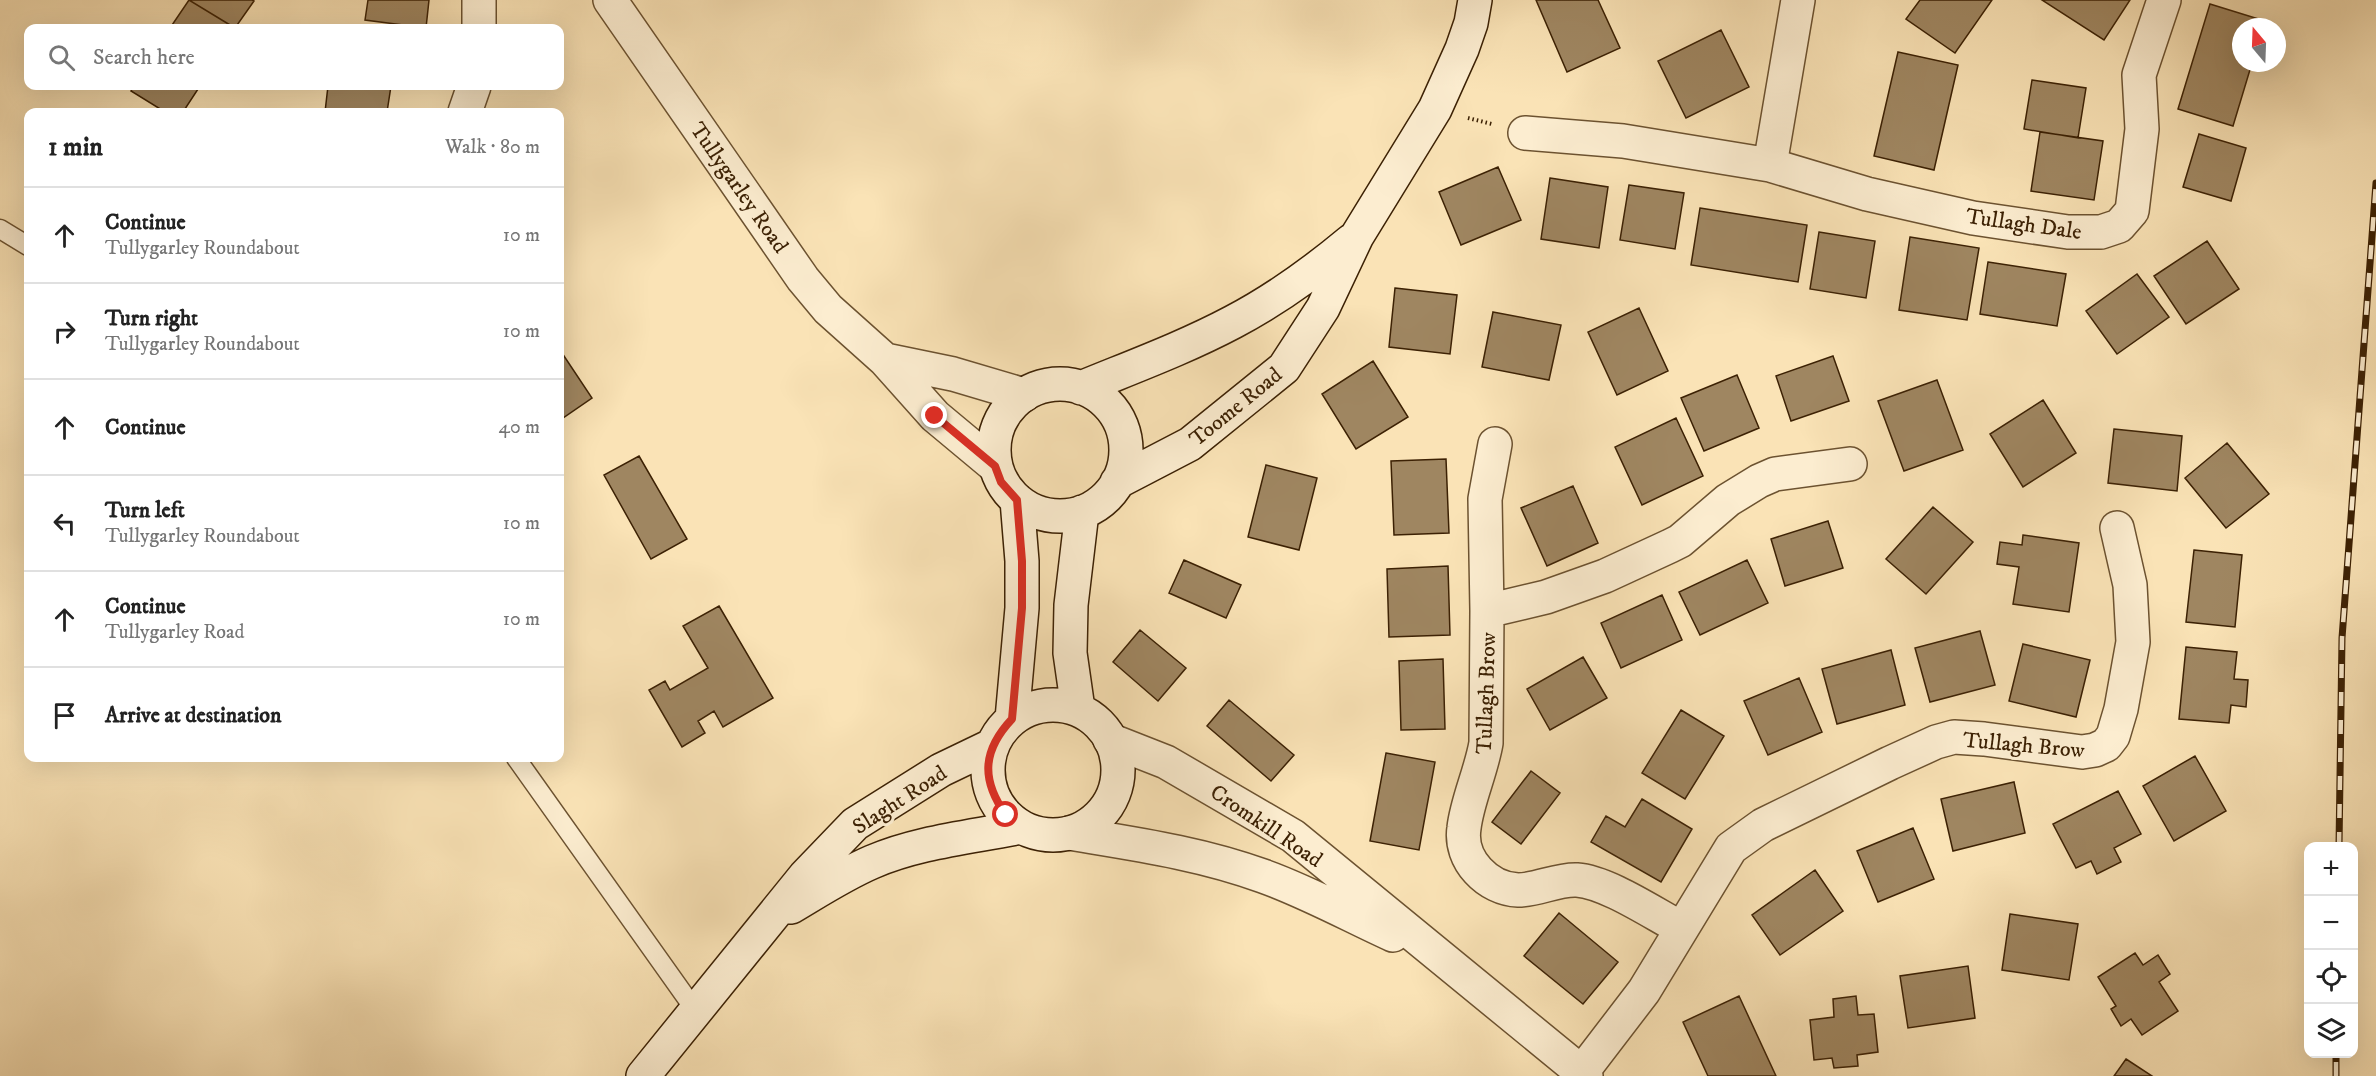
<!DOCTYPE html>
<html lang="en">
<head>
<meta charset="utf-8">
<style>
  body { margin:0; font-family:"IM FELL DW Pica",serif; background:#f2f2f2; color:#222 }
  .controls { position:absolute; right:18px; bottom:18px; display:grid; overflow:hidden; border-radius:12px; box-shadow:0 6px 24px #0002 }
  .controls button { width:54px; height:54px; display:grid; place-items:center; padding:0; border:0; border-bottom:2px solid #e0e0e0; background:#fff; color:#222; font:30px sans-serif }
  .compass { position:absolute; left:2232px; top:18px; width:54px; height:54px; border-radius:50%; background:#fff; box-shadow:0 6px 24px #0002; rotate:341deg }
  .stop { position:absolute; width:18px; height:18px; margin:-14px; border:4px solid #d93025; border-radius:50%; background:#fff }
  .stop.end { background:#d93025; border-color:#fff; box-shadow:0 2px 6px #0008 }
  .list { margin:0; padding:0; list-style:none }
  h2 { display:flex; justify-content:space-between; align-items:center; height:78px; margin:0; padding:0 24px; font-size:26px }
  h2 small { font-size:20px; font-weight:400; color:#767676 }
  .list li { display:grid; grid-template-columns:39px 1fr auto; gap:18px; align-items:center; box-sizing:border-box; height:96px; padding:0 24px; border-top:2px solid #e0e0e0 }
  .list b { display:block; font-size:22px; white-space:nowrap }
  .list p { margin:0; font-size:20px; white-space:nowrap; color:#767676 }
  .list em { font-size:20px; font-style:normal; color:#767676 }
  .icon { flex:none; width:33px; height:33px; fill:none; stroke:currentColor; stroke-width:2; stroke-linecap:round; stroke-linejoin:round }
  .map { position:relative; flex:none; width:2376px; height:1076px; overflow:hidden }
  .search { position:absolute; background:#fff; box-shadow:0 6px 24px #0002; left:24px; top:24px; width:540px; height:66px; display:flex; align-items:center; gap:15px; box-sizing:border-box; padding:0 21px; border-radius:12px; color:#767676; font-size:22px }
  .panel { position:absolute; background:#fff; box-shadow:0 6px 24px #0002; left:24px; top:108px; width:540px; height:654px; border-radius:12px }
  .map>svg:first-child { display:block }
  .building { fill:#9f8661; stroke:#3c2104; stroke-width:1.5 }
  .lines { fill:none; stroke-linecap:round; stroke-linejoin:round }
  .service-casing { stroke:#6c5230; stroke-width:21 }
  .minor-casing { stroke:#6c5230; stroke-width:36 }
  .tertiary-casing { stroke:#6c5230; stroke-width:36 }
  .secondary-casing { stroke:#3c2104; stroke-width:36 }
  .path { stroke:#3c2104; stroke-width:4; stroke-dasharray:1.5 3; stroke-linecap:butt }
  .service { stroke:#fcedd0; stroke-width:18 }
  .minor { stroke:#fcedd0; stroke-width:33 }
  .tertiary { stroke:#fcedd0; stroke-width:33 }
  .secondary { stroke:#fcedd0; stroke-width:33 }
  .rail-casing { stroke:#3c2104; stroke-width:7 }
  .rail { stroke:#fcedd0; stroke-width:4.5; stroke-dasharray:14; stroke-linecap:butt }
  .route { stroke:#d93025; stroke-width:8 }
  .labels { text-anchor:middle; stroke-width:6; stroke-linejoin:round; paint-order:stroke }
  .street-label { font-size:22px; fill:#3c2104; stroke:#fcedd0 }
</style>
</head>
<body>
<div class="map">
<svg width="2376" height="1076" viewBox="0 0 2376 1076">
  <rect width="100%" height="100%" fill="#fae3b6"/>
  <filter id="stains"><feTurbulence type="fractalNoise" baseFrequency=".00333" numOctaves="4"/><feColorMatrix values="0 0 0 0 .2 0 0 0 0 .09 0 0 0 0 .02 0 0 0 .5 -.17"/></filter>
  <radialGradient id="worn" r=".72"><stop offset=".6" stop-color="#630" stop-opacity="0"/><stop offset="1" stop-color="#630" stop-opacity=".3"/></radialGradient>
  <path class="building" d="M189,0H252L254,1L235,28Z
    M189,0L235,28H170Z
    M368,0H429L426,28L365,20Z
    M1536,0H1598L1620,48L1567,72Z
    M1920,0H1992L1955,53L1906,19Z
    M2042,0H2130L2104,40Z
    M2210,4L2265,21L2263,27H2241V63H2252L2233,126L2178,109Z
    M1721,30L1749,87L1686,118L1658,61Z
    M1898,52L1958,65L1934,170L1874,156Z
    M2032,80L2086,88L2078,138L2024,129Z
    M134,86H200L183,112H165L131,91Z
    M328,86H391L387,112H325Z
    M2040,132L2103,141L2094,200L2031,191Z
    M2199,134L2246,148L2231,201L2183,187Z
    M1498,167L1521,220L1461,245L1439,192Z
    M1550,178L1608,187L1599,248L1541,239Z
    M1629,185L1684,193L1675,249L1620,240Z
    M1700,208L1807,225L1798,282L1691,265Z
    M1819,232L1875,241L1866,298L1810,289Z
    M1910,237L1979,248L1967,320L1899,310Z
    M2207,241L2239,289L2186,324L2154,276Z
    M1988,262L2066,274L2057,326L1980,314Z
    M2137,274L2169,317L2117,354L2086,311Z
    M1395,288L1457,295L1450,354L1389,347Z
    M1639,308L1668,371L1617,395L1588,332Z
    M1493,312L1561,325L1549,380L1482,367Z
    M560,350L592,398L560,420Z
    M1833,356L1849,401L1791,421L1776,376Z
    M1373,361L1408,417L1356,449L1322,394Z
    M1737,375L1759,428L1704,451L1681,398Z
    M1937,380L1963,450L1904,471L1878,401Z
    M2043,400L2076,453L2023,487L1990,434Z
    M1676,418L1703,476L1642,505L1615,447Z
    M2114,429L2182,436L2177,491L2108,483Z
    M2227,443L2269,494L2226,528L2185,478Z
    M639,456L687,539L651,559L604,475Z
    M1446,459L1449,533L1394,535L1391,461Z
    M1266,465L1317,478L1299,550L1248,537Z
    M1573,486L1598,543L1547,566L1521,508Z
    M1933,507L1973,542L1926,594L1886,559Z
    M1828,521L1843,568L1785,586L1771,539Z
    M2023,535L2079,543L2069,612L2013,604L2019,567L1997,564L2000,542L2022,545Z
    M2194,550L2242,555L2235,627L2186,622Z
    M1184,560L1241,585L1226,618L1169,593Z
    M1747,560L1768,603L1700,635L1679,592Z
    M1448,566L1450,635L1389,637L1387,569Z
    M1662,595L1682,640L1621,668L1601,623Z
    M719,606L773,698L723,727L714,711L698,721L705,733L682,747L649,690L665,681L670,690L708,668L683,626Z
    M1140,630L1186,668L1158,701L1113,662Z
    M1980,631L1995,685L1930,702L1915,648Z
    M2023,644L2090,660L2076,717L2009,701Z
    M2186,647L2237,652L2234,679L2248,680L2246,707L2231,705L2229,723L2179,719Z
    M1891,650L1905,705L1837,724L1822,669Z
    M1583,657L1607,698L1550,730L1527,689Z
    M1443,659L1445,729L1401,730L1399,661Z
    M1799,678L1822,732L1768,755L1744,701Z
    M1229,700L1294,755L1271,781L1207,726Z
    M1681,710L1724,736L1685,799L1642,773Z
    M1386,753L1435,762L1419,850L1370,841Z
    M2195,756L2226,811L2174,841L2143,786Z
    M1531,771L1560,793L1521,844L1492,822Z
    M2014,782L2025,833L1953,851L1941,799Z
    M2118,791L2141,834L2114,848L2121,862L2097,874L2091,861L2076,868L2053,824Z
    M1642,799L1692,829L1661,882L1591,842L1606,816L1625,827Z
    M1913,828L1934,879L1878,902L1857,851Z
    M1815,870L1843,911L1780,955L1752,915Z
    M1559,913L1618,962L1583,1004L1524,956Z
    M2010,914L2078,924L2069,980L2002,970Z
    M2135,953L2143,965L2158,955L2170,974L2159,982L2178,1011L2142,1035L2131,1019L2121,1026L2111,1009L2116,1006L2098,977Z
    M1968,966L1975,1018L1908,1028L1900,976Z
    M1739,996L1776,1076H1708L1683,1022Z
    M1856,996L1858,1015L1874,1014L1878,1052L1857,1055L1858,1066L1834,1068L1832,1058L1814,1060L1810,1020L1834,1017L1833,999Z
    M2126,1059L2152,1076H2114Z"/>
  <g class="lines">
    <defs>
      <path id="service" d="M0,229L28,246
        M516,758L695,1010"/>
      <path id="minor" d="M479,0V28
        M465,112L474,86
        M1525,133L1623,141L1770,165L1867,194L1973,218L2068,232H2101L2119,226L2132,211L2142,129L2139,75L2164,0
        M1770,165L1798,0
        M1487,611L1485,499L1495,444
        M1681,928C1654,914 1607,882 1577,880C1557,879 1538,890 1518,890C1488,889 1459,860 1464,828C1467,801 1481,772 1486,743L1487,611L1546,597L1605,576L1670,546L1680,541L1728,500L1759,481L1775,474L1850,464
        M1582,1072L1644,991L1731,848L1763,825L1890,763L1936,742L1954,737L1984,739L2082,752L2095,750L2106,745L2113,736L2121,709L2133,642L2130,585L2117,528"/>
      <path id="tertiary" d="M610,0L803,279L828,309L885,360L935,416L995,466
        M885,360L953,374L1024,395
        M1110,740L1166,762L1293,836L1586,1076
        M1069,833C1135,844 1200,853 1263,876C1308,892 1349,915 1393,935"/>
      <path id="secondary" d="M994 450a66 66 0 1 1 132 0a66 66 0 1 1-132 0Z
        M1081,388C1132,367 1184,348 1233,322C1275,300 1315,271 1351,241
        M1117,482L1190,444L1284,368L1323,308L1357,236L1435,109L1462,49L1471,23L1475,0
        M988 770a65 65 0 1 1 130 0a65 65 0 1 1-130 0Z
        M1078,709L1070,653L1071,605L1082,512
        M1012,719L1022,608V561L1017,500
        M791,907C818,891 844,874 872,862C918,842 972,837 1021,827
        M643,1076L805,876L855,824L941,770L993,745"/>
    </defs>
    <use href="#service" class="service-casing"/>
    <use href="#minor" class="minor-casing"/>
    <use href="#tertiary" class="tertiary-casing"/>
    <use href="#secondary" class="secondary-casing"/>
    <path class="path" d="M1468,118L1492,124"/>
    <use href="#service" class="service"/>
    <use href="#minor" class="minor"/>
    <use href="#tertiary" class="tertiary"/>
    <use href="#secondary" class="secondary"/>
    <defs>
      <path id="rail" d="M2339,846L2342,638L2376,183
        M2336,1076V1054"/>
    </defs>
    <use href="#rail" class="rail-casing"/>
    <use href="#rail" class="rail"/>
  </g>
  <g class="lines">
    <path class="route" d="M935,416L995,466L1001,482L1017,500L1022,561V608L1012,719C982,751 981,780 1006,815"/>
  </g>
  <g class="labels">
    <g class="street-label">
      <text transform="translate(740 187) rotate(55)" y="8">Tullygarley Road</text>
      <text transform="translate(2024 223) rotate(8)" y="8">Tullagh Dale</text>
      <text transform="translate(1235 406) rotate(-39)" y="8">Toome Road</text>
      <text transform="translate(1485 693) rotate(-88)" y="8">Tullagh Brow</text>
      <text transform="translate(2024 744) rotate(5)" y="8">Tullagh Brow</text>
      <text transform="translate(899 799) rotate(-33)" y="8">Slaght Road</text>
      <text transform="translate(1267 825) rotate(34)" y="8">Cromkill Road</text>
    </g>
  </g>
  <rect width="100%" height="100%" filter="url(#stains)"/>
  <rect width="100%" height="100%" fill="url(#worn)"/>
</svg>
<div class="controls">
<button>+</button>
<button>−</button>
<button><svg class="icon" aria-label="locate" viewBox="0 0 24 24"><circle cx="12" cy="12" r="6"/><path d="M12 2v4M12 18v4M2 12h4M18 12h4"/></svg></button>
<button><svg class="icon" aria-label="layers" viewBox="0 0 24 24"><path d="M12 4l9 5-9 5-9-5zM3 14l9 5 9-5"/></svg></button>
</div>
<svg class="compass" viewBox="-18 -18 36 36"><path d="M0-13l5 13h-10z" fill="#e53935"/><path d="M0 13l5-13h-10z" fill="#767676"/></svg>
<div class="stop" style="left:1006px;top:815px"></div>
<div class="stop end" style="left:935px;top:416px"></div>
<div class="search"><svg class="icon" aria-label="search" viewBox="0 0 24 24"><circle cx="10" cy="10" r="6"/><path d="M15 15l6 6"/></svg>Search here</div>
<section class="panel">
<h2>1 min<small>Walk · 80 m</small></h2>
<ul class="list">
<li><svg class="icon" aria-label="ahead" viewBox="0 0 24 24"><path d="M12 20V5M6 11l6-6 6 6"/></svg><div><b>Continue</b><p>Tullygarley Roundabout</p></div><em>10 m</em></li>
<li><svg class="icon" aria-label="right" viewBox="0 0 24 24"><path d="M7 20v-9h11M14 6l5 5-5 5"/></svg><div><b>Turn right</b><p>Tullygarley Roundabout</p></div><em>10 m</em></li>
<li><svg class="icon" aria-label="ahead" viewBox="0 0 24 24"><path d="M12 20V5M6 11l6-6 6 6"/></svg><div><b>Continue</b></div><em>40 m</em></li>
<li><svg class="icon" aria-label="left" viewBox="0 0 24 24"><path d="M17 20v-9H6M10 6l-5 5 5 5"/></svg><div><b>Turn left</b><p>Tullygarley Roundabout</p></div><em>10 m</em></li>
<li><svg class="icon" aria-label="ahead" viewBox="0 0 24 24"><path d="M12 20V5M6 11l6-6 6 6"/></svg><div><b>Continue</b><p>Tullygarley Road</p></div><em>10 m</em></li>
<li><svg class="icon" aria-label="arrive" viewBox="0 0 24 24"><path d="M6 21V4h12l-3 4 3 4H6"/></svg><div><b>Arrive at destination</b></div></li>
</ul>
</section>
</div>
</body>
</html>
